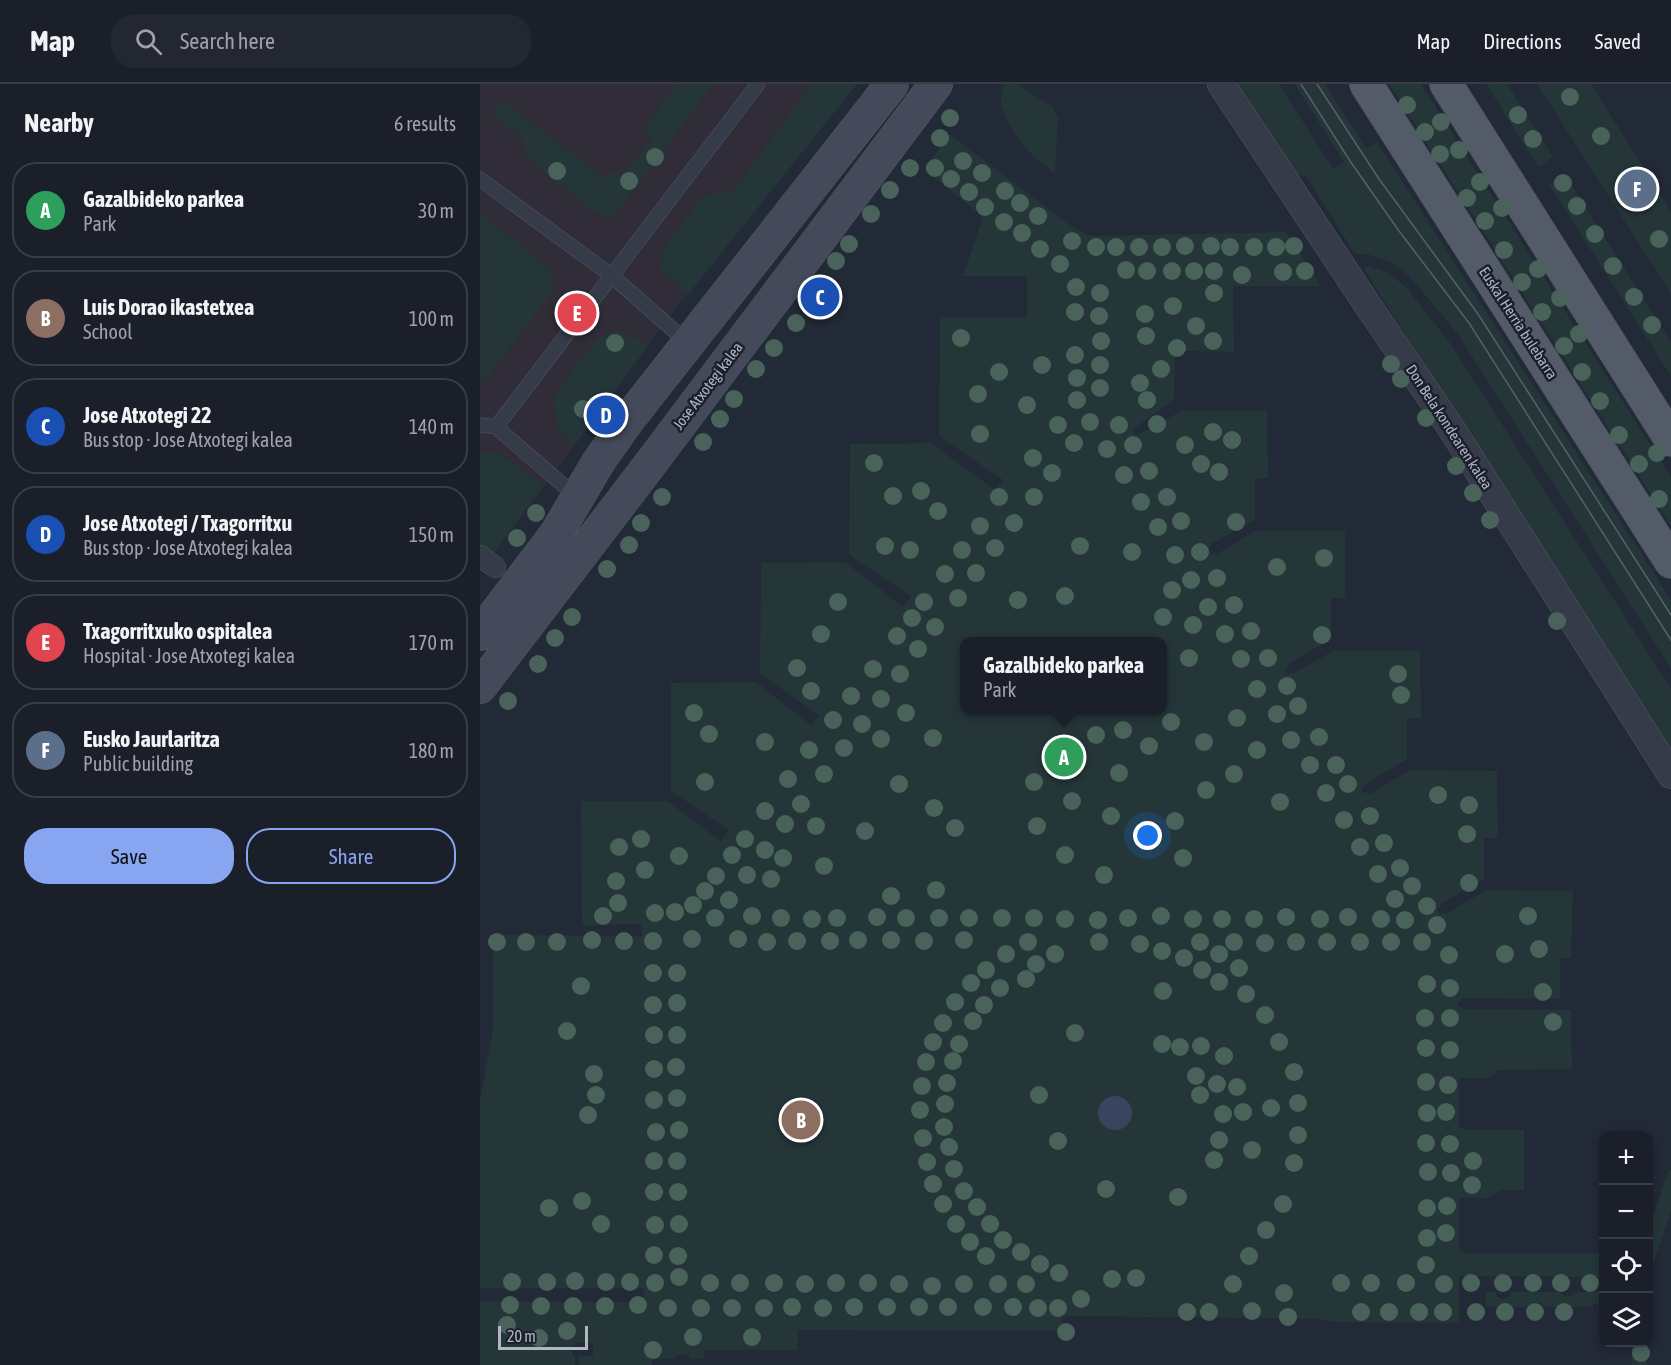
<!DOCTYPE html>
<html lang="en">
<head>
<meta charset="utf-8">
<style>
  body { margin:0; font-family:"Asap Condensed",sans-serif; background:#232731; color:#f1f3f6 }
  .controls { position:absolute; right:18px; bottom:18px; display:grid; overflow:hidden; border-radius:12px; box-shadow:0 3px 9px #0003 }
  .controls button { width:54px; height:54px; display:grid; place-items:center; padding:0; border:0; border-bottom:2px solid #383d46; background:#1a1f29; color:#f1f3f6; font:30px sans-serif }
  .scale { position:absolute; left:18px; bottom:15px; width:90px; box-sizing:border-box; padding-left:6px; border:3px solid #b0b6c4; border-top:0; font-size:16px; line-height:21px; white-space:nowrap; color:#b0b6c4; -webkit-text-stroke:4px #1b202c; paint-order:stroke }
  .you { position:absolute; left:668px; top:752px; width:21px; height:21px; margin:-15px; border:4px solid #fff; border-radius:50%; background:#1a73e8; box-shadow:0 0 0 9px #1a73e833 }
  .badge { display:grid; place-items:center; width:39px; height:39px; border-radius:50%; background:#88a5f1; color:#fff; font-size:20px; font-weight:700 }
  .pin { position:absolute; translate:-50% -50%; border:3px solid #fff; box-shadow:0 2px 6px #0006 }
  .popup { position:absolute; left:480px; top:553px; width:207px; height:78px; box-sizing:border-box; display:grid; place-content:center; border-radius:12px; background:#1a1f29; filter:drop-shadow(0 2px 4px #0005); font-size:20px; white-space:nowrap; color:#9fa2a8 }
  .popup b { font-size:22px; color:#f1f3f6 }
  .popup::after { content:''; position:absolute; left:50%; top:100%; margin-left:-12px; border:12px solid transparent; border-top-color:#1a1f29 }
  .list { margin:0; padding:0; list-style:none }
  h2 { display:flex; justify-content:space-between; align-items:center; height:78px; margin:0; padding:0 24px; font-size:26px }
  h2 small { font-size:20px; font-weight:400; color:#9fa2a8 }
  .list li { display:grid; grid-template-columns:39px 1fr auto; gap:18px; align-items:center; box-sizing:border-box; height:96px; margin:0 12px 12px; padding:0 12px; border:2px solid #383d46; border-radius:24px }
  .list b { display:block; font-size:22px; white-space:nowrap }
  .list p { margin:0; font-size:20px; white-space:nowrap; color:#9fa2a8 }
  .list em { font-size:20px; font-style:normal; color:#9fa2a8 }
  .actions { display:flex; gap:12px; padding:18px 24px }
  .actions a { flex:1; padding:14px 0; border:2px solid #88a5f1; border-radius:24px; text-align:center; font-size:21px; color:#88a5f1 }
  .actions .main { background:#88a5f1; color:#111 }
  .icon { flex:none; width:33px; height:33px; fill:none; stroke:currentColor; stroke-width:2; stroke-linecap:round; stroke-linejoin:round }
  .map { position:relative; flex:none; width:1191px; height:1281px; overflow:hidden }
  header { display:flex; align-items:center; gap:36px; box-sizing:border-box; height:84px; padding:0 30px; background:#1a1f29; border-bottom:2px solid #383d46 }
  header strong { font-size:28px }
  nav { display:flex; gap:33px; margin-inline-start:auto; font-size:21px }
  .search { width:420px; height:54px; background:#232731; display:flex; align-items:center; gap:15px; box-sizing:border-box; padding:0 21px; border-radius:24px; color:#9fa2a8; font-size:22px }
  main { display:flex }
  aside { flex:1; background:#1a1f29 }
  .map>svg:first-child { display:block }
  .medical { fill:#302d39 }
  .green { fill:#253639; fill-rule:evenodd }
  .water { fill:#384460 }
  .lines { fill:none; stroke-linecap:round; stroke-linejoin:round }
  .service-casing { stroke:#535965; stroke-width:15 }
  .pedestrian-casing { stroke:#535965; stroke-width:22 }
  .minor-casing { stroke:#535965; stroke-width:28 }
  .secondary-casing { stroke:#535965; stroke-width:34 }
  .primary-casing { stroke:#3f4451; stroke-width:34 }
  .service { stroke:#353b48; stroke-width:14 }
  .pedestrian { stroke:#353b48; stroke-width:21 }
  .minor { stroke:#353b48; stroke-width:27 }
  .secondary { stroke:#444a5a; stroke-width:33 }
  .primary { stroke:#535a68; stroke-width:33 }
  .tram { stroke:#585e6e; stroke-width:1.5 }
  .tree { fill:#49635a }
  .labels { text-anchor:middle; stroke-width:5; stroke-linejoin:round; paint-order:stroke }
  .street-label { font-size:15px; fill:#b0b6c4; stroke:#1b202c }
</style>
</head>
<body>
<header>
<strong>Map</strong>
<div class="search"><svg class="icon" aria-label="search" viewBox="0 0 24 24"><circle cx="10" cy="10" r="6"/><path d="M15 15l6 6"/></svg>Search here</div>
<nav><a>Map</a><a>Directions</a><a>Saved</a></nav>
</header>
<main>
<aside>
<h2>Nearby<small>6 results</small></h2>
<ul class="list">
<li><span class="badge" style="background:#2e9e5b">A</span><div><b>Gazalbideko parkea</b><p>Park</p></div><em>30 m</em></li>
<li><span class="badge" style="background:#8d6e63">B</span><div><b>Luis Dorao ikastetxea</b><p>School</p></div><em>100 m</em></li>
<li><span class="badge" style="background:#1a4fb4">C</span><div><b>Jose Atxotegi 22</b><p>Bus stop · Jose Atxotegi kalea</p></div><em>140 m</em></li>
<li><span class="badge" style="background:#1a4fb4">D</span><div><b>Jose Atxotegi / Txagorritxu</b><p>Bus stop · Jose Atxotegi kalea</p></div><em>150 m</em></li>
<li><span class="badge" style="background:#e0444e">E</span><div><b>Txagorritxuko ospitalea</b><p>Hospital · Jose Atxotegi kalea</p></div><em>170 m</em></li>
<li><span class="badge" style="background:#5c6f8a">F</span><div><b>Eusko Jaurlaritza</b><p>Public building</p></div><em>180 m</em></li>
</ul>
<div class="actions"><a class="main">Save</a><a>Share</a></div>
</aside>
<div class="map">
<svg width="1191" height="1281" viewBox="0 0 1191 1281">
  <rect width="100%" height="100%" fill="#222937"/>
  <path class="medical" d="M0,0H377L185,238L59,409L0,432Z"/>
  <path class="green" d="M197,0H233L137,128L129,132H121L49,76L42,57L44,55L13,30L22,16L125,94L130,87L141,95L173,53L163,45Z
    M332,0H377L207,212L181,186L184,164L223,112L253,107Z
    M524,0H536L572,22L578,33L575,89C553,74 536,57 525,32C524,28 521,24 521,19C521,13 523,6 524,0Z
    M749,0H799L853,85L864,78L815,0H845L886,64L897,58L1191,516V584L977,249L929,192L912,179L890,171L874,169L826,92L823,93L802,83Z
    M909,0H941L1191,393V442Z
    M1006,0H1027L1072,71V74L1060,82L1057,81Z
    M1057,0H1111L1191,127V210Z
    M470,50L588,140L607,151L617,152L806,148L841,202H753L754,268L695,267L694,316L652,346L656,352L701,327H787L788,394L775,395V436L731,460L732,462L728,465L731,470L735,468L737,470L775,447H865V514H851V555L808,580V583L805,585L808,590L812,588L813,590L853,567H940L941,634H927V675L884,701L885,703L881,705L885,710L888,708L890,710L930,686L1017,687L1018,754H1004V795L960,820L961,822L957,825L960,830L965,828L966,830L1006,806L1093,807L1091,874H1080V915L982,914V917H978V923H982L983,925L1091,926L1092,985L1019,986L1009,994H979V1044H983L984,1046H1044V1106H1020L1008,1114H979V1164L983,1165L984,1169H1123V1193L979,1192V1239L854,1238L835,1235L583,1232L582,1247L318,1246V1266H225L224,1275H210L209,1271H197L196,1275H172V1281H99V1272H113V1259H96V1261H92V1272H95V1281H0V1217L162,1218L165,1204H0V1015L13,946V851L162,852L161,840L102,842L101,717H187L241,757L249,746L191,707V599L276,598L331,641L339,632L280,589L281,479L365,478L423,523L431,512L369,471L370,360L451,359L515,406L523,396L459,352L460,233H547V192H483L503,133L444,85ZM485,558H683V626H485Z
    M1083,91H1085L1191,258V292L1070,102L1071,98Z
    M0,130L70,185C74,196 74,202 69,212L6,295L1,297Z
    M888,182L907,188L926,203L970,259L1191,605V666L885,187V184Z
    M129,248C144,247 156,253 168,262L94,362L79,348L73,322L77,308L119,253Z
    M0,369H19L64,402L14,469H9L0,462Z
    M1191,1085V1126L1169,1193V1145L1188,1088Z
    M1006,1208H1015L1017,1213L1022,1215L1030,1212L1031,1208H1079L1085,1212L1091,1213L1097,1208H1123V1219L1114,1220L1112,1223H1064L1059,1219L1053,1218L1047,1223H1006Z
    M1152,1259H1167V1281H1152Z"/>
  <path class="water" d="M618 1029a17 17 0 1 1 34 0a17 17 0 1 1-34 0Z"/>
  <g class="lines">
    <defs>
      <path id="service" d="M0,95L132,192L207,258
        M0,341L16,343L98,414
        M16,343L278,0"/>
      <path id="pedestrian" d="M0,472L15,483"/>
      <path id="minor" d="M741,0L887,220L971,344L1191,691"/>
      <path id="secondary" d="M0,550L76,450L119,377L148,336L412,0
        M0,603L171,379L456,0"/>
      <path id="primary" d="M886,0L1191,478
        M966,0L1191,356"/>
    </defs>
    <use href="#service" class="service-casing"/>
    <use href="#pedestrian" class="pedestrian-casing"/>
    <use href="#minor" class="minor-casing"/>
    <use href="#secondary" class="secondary-casing"/>
    <use href="#primary" class="primary-casing"/>
    <use href="#service" class="service"/>
    <use href="#pedestrian" class="pedestrian"/>
    <use href="#minor" class="minor"/>
    <use href="#secondary" class="secondary"/>
    <use href="#primary" class="primary"/>
    <path class="tram" d="M821,0L870,77L919,147L989,239L1191,556
      M837,0L899,95L998,230L1191,531"/>
  </g>
  <g class="tree">
    <circle cx="1090" cy="13" r="9"/>
    <circle cx="927" cy="21" r="9"/>
    <circle cx="1038" cy="31" r="9"/>
    <circle cx="470" cy="34" r="9"/>
    <circle cx="961" cy="38" r="9"/>
    <circle cx="945" cy="48" r="9"/>
    <circle cx="1121" cy="52" r="9"/>
    <circle cx="460" cy="54" r="9"/>
    <circle cx="1053" cy="55" r="9"/>
    <circle cx="979" cy="66" r="9"/>
    <circle cx="960" cy="70" r="9"/>
    <circle cx="175" cy="73" r="9"/>
    <circle cx="483" cy="77" r="9"/>
    <circle cx="430" cy="84" r="9"/>
    <circle cx="455" cy="84" r="9"/>
    <circle cx="77" cy="87" r="9"/>
    <circle cx="502" cy="89" r="9"/>
    <circle cx="471" cy="95" r="9"/>
    <circle cx="149" cy="97" r="9"/>
    <circle cx="1000" cy="98" r="9"/>
    <circle cx="1083" cy="99" r="9"/>
    <circle cx="1153" cy="105" r="9"/>
    <circle cx="410" cy="106" r="9"/>
    <circle cx="525" cy="107" r="9"/>
    <circle cx="489" cy="108" r="9"/>
    <circle cx="987" cy="114" r="9"/>
    <circle cx="540" cy="119" r="9"/>
    <circle cx="1097" cy="122" r="9"/>
    <circle cx="505" cy="123" r="9"/>
    <circle cx="1022" cy="124" r="9"/>
    <circle cx="391" cy="130" r="9"/>
    <circle cx="558" cy="132" r="9"/>
    <circle cx="1005" cy="137" r="9"/>
    <circle cx="524" cy="138" r="9"/>
    <circle cx="542" cy="149" r="9"/>
    <circle cx="1115" cy="150" r="9"/>
    <circle cx="1179" cy="155" r="9"/>
    <circle cx="592" cy="157" r="9"/>
    <circle cx="369" cy="160" r="9"/>
    <circle cx="705" cy="162" r="9"/>
    <circle cx="731" cy="162" r="9"/>
    <circle cx="814" cy="162" r="9"/>
    <circle cx="616" cy="163" r="9"/>
    <circle cx="636" cy="163" r="9"/>
    <circle cx="659" cy="163" r="9"/>
    <circle cx="682" cy="163" r="9"/>
    <circle cx="750" cy="163" r="9"/>
    <circle cx="774" cy="163" r="9"/>
    <circle cx="796" cy="163" r="9"/>
    <circle cx="560" cy="165" r="9"/>
    <circle cx="1024" cy="166" r="9"/>
    <circle cx="356" cy="177" r="9"/>
    <circle cx="580" cy="180" r="9"/>
    <circle cx="1133" cy="182" r="9"/>
    <circle cx="1058" cy="185" r="9"/>
    <circle cx="646" cy="186" r="9"/>
    <circle cx="667" cy="187" r="9"/>
    <circle cx="692" cy="187" r="9"/>
    <circle cx="714" cy="187" r="9"/>
    <circle cx="734" cy="187" r="9"/>
    <circle cx="825" cy="187" r="9"/>
    <circle cx="803" cy="188" r="9"/>
    <circle cx="762" cy="191" r="9"/>
    <circle cx="1042" cy="198" r="9"/>
    <circle cx="596" cy="203" r="9"/>
    <circle cx="620" cy="209" r="9"/>
    <circle cx="734" cy="209" r="9"/>
    <circle cx="1154" cy="213" r="9"/>
    <circle cx="1080" cy="214" r="9"/>
    <circle cx="693" cy="222" r="9"/>
    <circle cx="595" cy="228" r="9"/>
    <circle cx="1062" cy="228" r="9"/>
    <circle cx="665" cy="230" r="9"/>
    <circle cx="619" cy="232" r="9"/>
    <circle cx="316" cy="239" r="9"/>
    <circle cx="1172" cy="241" r="9"/>
    <circle cx="716" cy="242" r="9"/>
    <circle cx="1099" cy="250" r="9"/>
    <circle cx="666" cy="252" r="9"/>
    <circle cx="481" cy="254" r="9"/>
    <circle cx="621" cy="257" r="9"/>
    <circle cx="733" cy="257" r="9"/>
    <circle cx="135" cy="259" r="9"/>
    <circle cx="1084" cy="262" r="9"/>
    <circle cx="294" cy="264" r="9"/>
    <circle cx="697" cy="264" r="9"/>
    <circle cx="595" cy="271" r="9"/>
    <circle cx="911" cy="280" r="9"/>
    <circle cx="562" cy="281" r="9"/>
    <circle cx="620" cy="281" r="9"/>
    <circle cx="276" cy="285" r="9"/>
    <circle cx="681" cy="285" r="9"/>
    <circle cx="519" cy="288" r="9"/>
    <circle cx="1102" cy="288" r="9"/>
    <circle cx="597" cy="294" r="9"/>
    <circle cx="921" cy="295" r="9"/>
    <circle cx="660" cy="299" r="9"/>
    <circle cx="620" cy="304" r="9"/>
    <circle cx="498" cy="310" r="9"/>
    <circle cx="254" cy="315" r="9"/>
    <circle cx="597" cy="316" r="9"/>
    <circle cx="667" cy="316" r="9"/>
    <circle cx="1120" cy="317" r="9"/>
    <circle cx="547" cy="321" r="9"/>
    <circle cx="103" cy="325" r="9"/>
    <circle cx="946" cy="334" r="9"/>
    <circle cx="240" cy="335" r="9"/>
    <circle cx="610" cy="338" r="9"/>
    <circle cx="677" cy="340" r="9"/>
    <circle cx="578" cy="341" r="9"/>
    <circle cx="639" cy="341" r="9"/>
    <circle cx="733" cy="348" r="9"/>
    <circle cx="500" cy="350" r="9"/>
    <circle cx="1139" cy="351" r="9"/>
    <circle cx="752" cy="356" r="9"/>
    <circle cx="223" cy="358" r="9"/>
    <circle cx="594" cy="359" r="9"/>
    <circle cx="653" cy="361" r="9"/>
    <circle cx="705" cy="361" r="9"/>
    <circle cx="627" cy="365" r="9"/>
    <circle cx="1177" cy="369" r="9"/>
    <circle cx="553" cy="374" r="9"/>
    <circle cx="394" cy="379" r="9"/>
    <circle cx="721" cy="380" r="9"/>
    <circle cx="1159" cy="380" r="9"/>
    <circle cx="976" cy="382" r="9"/>
    <circle cx="669" cy="387" r="9"/>
    <circle cx="739" cy="388" r="9"/>
    <circle cx="572" cy="389" r="9"/>
    <circle cx="644" cy="391" r="9"/>
    <circle cx="441" cy="407" r="9"/>
    <circle cx="993" cy="409" r="9"/>
    <circle cx="413" cy="412" r="9"/>
    <circle cx="182" cy="413" r="9"/>
    <circle cx="519" cy="413" r="9"/>
    <circle cx="554" cy="413" r="9"/>
    <circle cx="687" cy="413" r="9"/>
    <circle cx="1179" cy="415" r="9"/>
    <circle cx="661" cy="418" r="9"/>
    <circle cx="458" cy="427" r="9"/>
    <circle cx="56" cy="429" r="9"/>
    <circle cx="1010" cy="436" r="9"/>
    <circle cx="701" cy="437" r="9"/>
    <circle cx="756" cy="438" r="9"/>
    <circle cx="161" cy="439" r="9"/>
    <circle cx="534" cy="439" r="9"/>
    <circle cx="500" cy="442" r="9"/>
    <circle cx="678" cy="443" r="9"/>
    <circle cx="37" cy="454" r="9"/>
    <circle cx="149" cy="461" r="9"/>
    <circle cx="405" cy="462" r="9"/>
    <circle cx="600" cy="462" r="9"/>
    <circle cx="515" cy="464" r="9"/>
    <circle cx="430" cy="466" r="9"/>
    <circle cx="482" cy="466" r="9"/>
    <circle cx="652" cy="468" r="9"/>
    <circle cx="720" cy="468" r="9"/>
    <circle cx="695" cy="471" r="9"/>
    <circle cx="844" cy="474" r="9"/>
    <circle cx="797" cy="483" r="9"/>
    <circle cx="127" cy="485" r="9"/>
    <circle cx="496" cy="489" r="9"/>
    <circle cx="465" cy="490" r="9"/>
    <circle cx="737" cy="494" r="9"/>
    <circle cx="711" cy="496" r="9"/>
    <circle cx="692" cy="506" r="9"/>
    <circle cx="585" cy="512" r="9"/>
    <circle cx="478" cy="514" r="9"/>
    <circle cx="538" cy="516" r="9"/>
    <circle cx="358" cy="518" r="9"/>
    <circle cx="444" cy="518" r="9"/>
    <circle cx="754" cy="521" r="9"/>
    <circle cx="728" cy="523" r="9"/>
    <circle cx="92" cy="533" r="9"/>
    <circle cx="683" cy="533" r="9"/>
    <circle cx="432" cy="534" r="9"/>
    <circle cx="1077" cy="537" r="9"/>
    <circle cx="713" cy="541" r="9"/>
    <circle cx="455" cy="543" r="9"/>
    <circle cx="771" cy="547" r="9"/>
    <circle cx="341" cy="550" r="9"/>
    <circle cx="745" cy="550" r="9"/>
    <circle cx="842" cy="551" r="9"/>
    <circle cx="417" cy="552" r="9"/>
    <circle cx="75" cy="554" r="9"/>
    <circle cx="438" cy="565" r="9"/>
    <circle cx="709" cy="574" r="9"/>
    <circle cx="788" cy="574" r="9"/>
    <circle cx="761" cy="575" r="9"/>
    <circle cx="58" cy="580" r="9"/>
    <circle cx="317" cy="584" r="9"/>
    <circle cx="393" cy="585" r="9"/>
    <circle cx="420" cy="590" r="9"/>
    <circle cx="918" cy="590" r="9"/>
    <circle cx="807" cy="602" r="9"/>
    <circle cx="777" cy="605" r="9"/>
    <circle cx="331" cy="607" r="9"/>
    <circle cx="921" cy="611" r="9"/>
    <circle cx="371" cy="612" r="9"/>
    <circle cx="401" cy="615" r="9"/>
    <circle cx="28" cy="617" r="9"/>
    <circle cx="818" cy="622" r="9"/>
    <circle cx="214" cy="629" r="9"/>
    <circle cx="426" cy="629" r="9"/>
    <circle cx="797" cy="630" r="9"/>
    <circle cx="757" cy="634" r="9"/>
    <circle cx="353" cy="636" r="9"/>
    <circle cx="691" cy="638" r="9"/>
    <circle cx="382" cy="640" r="9"/>
    <circle cx="643" cy="646" r="9"/>
    <circle cx="229" cy="650" r="9"/>
    <circle cx="616" cy="651" r="9"/>
    <circle cx="839" cy="653" r="9"/>
    <circle cx="453" cy="654" r="9"/>
    <circle cx="401" cy="655" r="9"/>
    <circle cx="811" cy="656" r="9"/>
    <circle cx="285" cy="658" r="9"/>
    <circle cx="724" cy="658" r="9"/>
    <circle cx="669" cy="662" r="9"/>
    <circle cx="364" cy="664" r="9"/>
    <circle cx="329" cy="666" r="9"/>
    <circle cx="777" cy="666" r="9"/>
    <circle cx="579" cy="676" r="9"/>
    <circle cx="830" cy="681" r="9"/>
    <circle cx="856" cy="681" r="9"/>
    <circle cx="639" cy="689" r="9"/>
    <circle cx="344" cy="690" r="9"/>
    <circle cx="754" cy="690" r="9"/>
    <circle cx="308" cy="695" r="9"/>
    <circle cx="225" cy="698" r="9"/>
    <circle cx="554" cy="698" r="9"/>
    <circle cx="419" cy="700" r="9"/>
    <circle cx="868" cy="700" r="9"/>
    <circle cx="726" cy="706" r="9"/>
    <circle cx="846" cy="709" r="9"/>
    <circle cx="958" cy="711" r="9"/>
    <circle cx="592" cy="717" r="9"/>
    <circle cx="800" cy="718" r="9"/>
    <circle cx="321" cy="720" r="9"/>
    <circle cx="989" cy="721" r="9"/>
    <circle cx="454" cy="724" r="9"/>
    <circle cx="285" cy="727" r="9"/>
    <circle cx="631" cy="732" r="9"/>
    <circle cx="890" cy="732" r="9"/>
    <circle cx="864" cy="736" r="9"/>
    <circle cx="695" cy="737" r="9"/>
    <circle cx="305" cy="740" r="9"/>
    <circle cx="336" cy="742" r="9"/>
    <circle cx="557" cy="742" r="9"/>
    <circle cx="475" cy="744" r="9"/>
    <circle cx="385" cy="747" r="9"/>
    <circle cx="987" cy="750" r="9"/>
    <circle cx="161" cy="755" r="9"/>
    <circle cx="265" cy="755" r="9"/>
    <circle cx="904" cy="759" r="9"/>
    <circle cx="139" cy="763" r="9"/>
    <circle cx="880" cy="763" r="9"/>
    <circle cx="285" cy="766" r="9"/>
    <circle cx="252" cy="771" r="9"/>
    <circle cx="585" cy="771" r="9"/>
    <circle cx="199" cy="772" r="9"/>
    <circle cx="303" cy="774" r="9"/>
    <circle cx="703" cy="774" r="9"/>
    <circle cx="344" cy="782" r="9"/>
    <circle cx="920" cy="784" r="9"/>
    <circle cx="165" cy="786" r="9"/>
    <circle cx="898" cy="790" r="9"/>
    <circle cx="267" cy="791" r="9"/>
    <circle cx="624" cy="791" r="9"/>
    <circle cx="236" cy="792" r="9"/>
    <circle cx="291" cy="795" r="9"/>
    <circle cx="136" cy="797" r="9"/>
    <circle cx="989" cy="799" r="9"/>
    <circle cx="932" cy="802" r="9"/>
    <circle cx="456" cy="806" r="9"/>
    <circle cx="225" cy="807" r="9"/>
    <circle cx="411" cy="812" r="9"/>
    <circle cx="915" cy="815" r="9"/>
    <circle cx="249" cy="816" r="9"/>
    <circle cx="138" cy="819" r="9"/>
    <circle cx="213" cy="821" r="9"/>
    <circle cx="947" cy="822" r="9"/>
    <circle cx="195" cy="828" r="9"/>
    <circle cx="175" cy="829" r="9"/>
    <circle cx="123" cy="832" r="9"/>
    <circle cx="272" cy="832" r="9"/>
    <circle cx="681" cy="832" r="9"/>
    <circle cx="1048" cy="832" r="9"/>
    <circle cx="397" cy="833" r="9"/>
    <circle cx="806" cy="833" r="9"/>
    <circle cx="868" cy="833" r="9"/>
    <circle cx="235" cy="834" r="9"/>
    <circle cx="301" cy="834" r="9"/>
    <circle cx="357" cy="834" r="9"/>
    <circle cx="426" cy="834" r="9"/>
    <circle cx="459" cy="834" r="9"/>
    <circle cx="489" cy="834" r="9"/>
    <circle cx="522" cy="834" r="9"/>
    <circle cx="554" cy="834" r="9"/>
    <circle cx="648" cy="834" r="9"/>
    <circle cx="332" cy="835" r="9"/>
    <circle cx="585" cy="835" r="9"/>
    <circle cx="713" cy="835" r="9"/>
    <circle cx="742" cy="835" r="9"/>
    <circle cx="774" cy="835" r="9"/>
    <circle cx="840" cy="835" r="9"/>
    <circle cx="901" cy="835" r="9"/>
    <circle cx="618" cy="836" r="9"/>
    <circle cx="925" cy="836" r="9"/>
    <circle cx="957" cy="841" r="9"/>
    <circle cx="212" cy="855" r="9"/>
    <circle cx="258" cy="855" r="9"/>
    <circle cx="112" cy="856" r="9"/>
    <circle cx="378" cy="856" r="9"/>
    <circle cx="411" cy="856" r="9"/>
    <circle cx="484" cy="856" r="9"/>
    <circle cx="144" cy="857" r="9"/>
    <circle cx="173" cy="857" r="9"/>
    <circle cx="317" cy="857" r="9"/>
    <circle cx="350" cy="857" r="9"/>
    <circle cx="444" cy="857" r="9"/>
    <circle cx="17" cy="858" r="9"/>
    <circle cx="46" cy="858" r="9"/>
    <circle cx="77" cy="858" r="9"/>
    <circle cx="287" cy="858" r="9"/>
    <circle cx="548" cy="858" r="9"/>
    <circle cx="619" cy="858" r="9"/>
    <circle cx="720" cy="858" r="9"/>
    <circle cx="754" cy="858" r="9"/>
    <circle cx="816" cy="858" r="9"/>
    <circle cx="847" cy="858" r="9"/>
    <circle cx="880" cy="858" r="9"/>
    <circle cx="911" cy="858" r="9"/>
    <circle cx="942" cy="858" r="9"/>
    <circle cx="785" cy="859" r="9"/>
    <circle cx="660" cy="860" r="9"/>
    <circle cx="1059" cy="865" r="9"/>
    <circle cx="682" cy="867" r="9"/>
    <circle cx="526" cy="870" r="9"/>
    <circle cx="575" cy="870" r="9"/>
    <circle cx="739" cy="870" r="9"/>
    <circle cx="1025" cy="870" r="9"/>
    <circle cx="969" cy="871" r="9"/>
    <circle cx="704" cy="874" r="9"/>
    <circle cx="556" cy="880" r="9"/>
    <circle cx="759" cy="884" r="9"/>
    <circle cx="506" cy="886" r="9"/>
    <circle cx="722" cy="886" r="9"/>
    <circle cx="173" cy="889" r="9"/>
    <circle cx="197" cy="889" r="9"/>
    <circle cx="546" cy="895" r="9"/>
    <circle cx="739" cy="898" r="9"/>
    <circle cx="491" cy="899" r="9"/>
    <circle cx="947" cy="900" r="9"/>
    <circle cx="101" cy="902" r="9"/>
    <circle cx="520" cy="904" r="9"/>
    <circle cx="970" cy="904" r="9"/>
    <circle cx="683" cy="907" r="9"/>
    <circle cx="1063" cy="908" r="9"/>
    <circle cx="766" cy="910" r="9"/>
    <circle cx="475" cy="918" r="9"/>
    <circle cx="197" cy="919" r="9"/>
    <circle cx="173" cy="921" r="9"/>
    <circle cx="504" cy="921" r="9"/>
    <circle cx="785" cy="931" r="9"/>
    <circle cx="945" cy="934" r="9"/>
    <circle cx="970" cy="934" r="9"/>
    <circle cx="493" cy="937" r="9"/>
    <circle cx="1073" cy="938" r="9"/>
    <circle cx="463" cy="939" r="9"/>
    <circle cx="87" cy="947" r="9"/>
    <circle cx="595" cy="949" r="9"/>
    <circle cx="174" cy="951" r="9"/>
    <circle cx="197" cy="951" r="9"/>
    <circle cx="453" cy="958" r="9"/>
    <circle cx="799" cy="958" r="9"/>
    <circle cx="479" cy="960" r="9"/>
    <circle cx="682" cy="960" r="9"/>
    <circle cx="721" cy="962" r="9"/>
    <circle cx="700" cy="963" r="9"/>
    <circle cx="946" cy="964" r="9"/>
    <circle cx="970" cy="966" r="9"/>
    <circle cx="744" cy="972" r="9"/>
    <circle cx="473" cy="977" r="9"/>
    <circle cx="446" cy="978" r="9"/>
    <circle cx="196" cy="983" r="9"/>
    <circle cx="174" cy="985" r="9"/>
    <circle cx="814" cy="988" r="9"/>
    <circle cx="114" cy="990" r="9"/>
    <circle cx="716" cy="992" r="9"/>
    <circle cx="946" cy="998" r="9"/>
    <circle cx="467" cy="999" r="9"/>
    <circle cx="737" cy="1000" r="9"/>
    <circle cx="968" cy="1001" r="9"/>
    <circle cx="442" cy="1002" r="9"/>
    <circle cx="757" cy="1003" r="9"/>
    <circle cx="116" cy="1011" r="9"/>
    <circle cx="559" cy="1011" r="9"/>
    <circle cx="720" cy="1011" r="9"/>
    <circle cx="197" cy="1014" r="9"/>
    <circle cx="174" cy="1016" r="9"/>
    <circle cx="818" cy="1019" r="9"/>
    <circle cx="465" cy="1020" r="9"/>
    <circle cx="791" cy="1024" r="9"/>
    <circle cx="440" cy="1026" r="9"/>
    <circle cx="763" cy="1028" r="9"/>
    <circle cx="966" cy="1028" r="9"/>
    <circle cx="947" cy="1029" r="9"/>
    <circle cx="743" cy="1030" r="9"/>
    <circle cx="108" cy="1031" r="9"/>
    <circle cx="464" cy="1043" r="9"/>
    <circle cx="199" cy="1046" r="9"/>
    <circle cx="176" cy="1048" r="9"/>
    <circle cx="818" cy="1051" r="9"/>
    <circle cx="443" cy="1054" r="9"/>
    <circle cx="739" cy="1056" r="9"/>
    <circle cx="578" cy="1057" r="9"/>
    <circle cx="946" cy="1059" r="9"/>
    <circle cx="970" cy="1060" r="9"/>
    <circle cx="469" cy="1063" r="9"/>
    <circle cx="772" cy="1066" r="9"/>
    <circle cx="734" cy="1076" r="9"/>
    <circle cx="174" cy="1077" r="9"/>
    <circle cx="197" cy="1077" r="9"/>
    <circle cx="993" cy="1077" r="9"/>
    <circle cx="447" cy="1078" r="9"/>
    <circle cx="814" cy="1079" r="9"/>
    <circle cx="474" cy="1085" r="9"/>
    <circle cx="948" cy="1088" r="9"/>
    <circle cx="971" cy="1089" r="9"/>
    <circle cx="453" cy="1100" r="9"/>
    <circle cx="992" cy="1101" r="9"/>
    <circle cx="626" cy="1105" r="9"/>
    <circle cx="484" cy="1107" r="9"/>
    <circle cx="174" cy="1108" r="9"/>
    <circle cx="198" cy="1108" r="9"/>
    <circle cx="698" cy="1113" r="9"/>
    <circle cx="102" cy="1117" r="9"/>
    <circle cx="463" cy="1120" r="9"/>
    <circle cx="803" cy="1120" r="9"/>
    <circle cx="967" cy="1122" r="9"/>
    <circle cx="497" cy="1123" r="9"/>
    <circle cx="69" cy="1124" r="9"/>
    <circle cx="947" cy="1124" r="9"/>
    <circle cx="121" cy="1140" r="9"/>
    <circle cx="199" cy="1140" r="9"/>
    <circle cx="476" cy="1140" r="9"/>
    <circle cx="510" cy="1140" r="9"/>
    <circle cx="175" cy="1141" r="9"/>
    <circle cx="786" cy="1146" r="9"/>
    <circle cx="966" cy="1149" r="9"/>
    <circle cx="947" cy="1154" r="9"/>
    <circle cx="523" cy="1156" r="9"/>
    <circle cx="490" cy="1158" r="9"/>
    <circle cx="541" cy="1168" r="9"/>
    <circle cx="174" cy="1171" r="9"/>
    <circle cx="198" cy="1172" r="9"/>
    <circle cx="506" cy="1172" r="9"/>
    <circle cx="769" cy="1172" r="9"/>
    <circle cx="560" cy="1180" r="9"/>
    <circle cx="946" cy="1181" r="9"/>
    <circle cx="579" cy="1189" r="9"/>
    <circle cx="199" cy="1193" r="9"/>
    <circle cx="656" cy="1194" r="9"/>
    <circle cx="632" cy="1195" r="9"/>
    <circle cx="95" cy="1197" r="9"/>
    <circle cx="32" cy="1198" r="9"/>
    <circle cx="67" cy="1198" r="9"/>
    <circle cx="126" cy="1198" r="9"/>
    <circle cx="150" cy="1198" r="9"/>
    <circle cx="175" cy="1199" r="9"/>
    <circle cx="230" cy="1199" r="9"/>
    <circle cx="260" cy="1199" r="9"/>
    <circle cx="294" cy="1199" r="9"/>
    <circle cx="356" cy="1199" r="9"/>
    <circle cx="388" cy="1199" r="9"/>
    <circle cx="861" cy="1199" r="9"/>
    <circle cx="891" cy="1199" r="9"/>
    <circle cx="926" cy="1199" r="9"/>
    <circle cx="991" cy="1199" r="9"/>
    <circle cx="1023" cy="1199" r="9"/>
    <circle cx="1053" cy="1199" r="9"/>
    <circle cx="1081" cy="1199" r="9"/>
    <circle cx="1110" cy="1199" r="9"/>
    <circle cx="325" cy="1200" r="9"/>
    <circle cx="419" cy="1200" r="9"/>
    <circle cx="484" cy="1200" r="9"/>
    <circle cx="518" cy="1200" r="9"/>
    <circle cx="546" cy="1200" r="9"/>
    <circle cx="753" cy="1200" r="9"/>
    <circle cx="964" cy="1200" r="9"/>
    <circle cx="452" cy="1202" r="9"/>
    <circle cx="804" cy="1209" r="9"/>
    <circle cx="601" cy="1215" r="9"/>
    <circle cx="30" cy="1221" r="9"/>
    <circle cx="158" cy="1221" r="9"/>
    <circle cx="61" cy="1222" r="9"/>
    <circle cx="93" cy="1222" r="9"/>
    <circle cx="125" cy="1222" r="9"/>
    <circle cx="312" cy="1223" r="9"/>
    <circle cx="374" cy="1223" r="9"/>
    <circle cx="407" cy="1223" r="9"/>
    <circle cx="439" cy="1223" r="9"/>
    <circle cx="468" cy="1223" r="9"/>
    <circle cx="503" cy="1223" r="9"/>
    <circle cx="533" cy="1223" r="9"/>
    <circle cx="188" cy="1224" r="9"/>
    <circle cx="221" cy="1224" r="9"/>
    <circle cx="252" cy="1224" r="9"/>
    <circle cx="284" cy="1224" r="9"/>
    <circle cx="343" cy="1224" r="9"/>
    <circle cx="558" cy="1224" r="9"/>
    <circle cx="578" cy="1224" r="9"/>
    <circle cx="772" cy="1227" r="9"/>
    <circle cx="707" cy="1228" r="9"/>
    <circle cx="729" cy="1228" r="9"/>
    <circle cx="881" cy="1228" r="9"/>
    <circle cx="909" cy="1228" r="9"/>
    <circle cx="939" cy="1228" r="9"/>
    <circle cx="963" cy="1228" r="9"/>
    <circle cx="996" cy="1228" r="9"/>
    <circle cx="1025" cy="1228" r="9"/>
    <circle cx="1055" cy="1228" r="9"/>
    <circle cx="1084" cy="1228" r="9"/>
    <circle cx="808" cy="1233" r="9"/>
    <circle cx="27" cy="1241" r="9"/>
    <circle cx="87" cy="1247" r="9"/>
    <circle cx="586" cy="1248" r="9"/>
    <circle cx="213" cy="1253" r="9"/>
    <circle cx="272" cy="1253" r="9"/>
    <circle cx="59" cy="1254" r="9"/>
    <circle cx="173" cy="1266" r="9"/>
    <circle cx="1161" cy="1269" r="9"/>
  </g>
  <g class="labels">
    <g class="street-label">
      <text transform="translate(1038 239) rotate(57)" y="5">Euskal Herria bulebarra</text>
      <text transform="translate(228 302) rotate(-53)" y="5">Jose Atxotegi kalea</text>
      <text transform="translate(969 343) rotate(57)" y="5">Don Bela kondearen kalea</text>
    </g>
  </g>
</svg>
<div class="controls">
<button>+</button>
<button>−</button>
<button><svg class="icon" aria-label="locate" viewBox="0 0 24 24"><circle cx="12" cy="12" r="6"/><path d="M12 2v4M12 18v4M2 12h4M18 12h4"/></svg></button>
<button><svg class="icon" aria-label="layers" viewBox="0 0 24 24"><path d="M12 4l9 5-9 5-9-5zM3 14l9 5 9-5"/></svg></button>
</div>
<div class="scale">20 m</div>
<div class="you"></div>
<div class="pin badge" style="left:584px;top:673px;background:#2e9e5b">A</div>
<div class="popup"><b>Gazalbideko parkea</b>Park</div>
<div class="pin badge" style="left:321px;top:1036px;background:#8d6e63">B</div>
<div class="pin badge" style="left:340px;top:213px;background:#1a4fb4">C</div>
<div class="pin badge" style="left:126px;top:331px;background:#1a4fb4">D</div>
<div class="pin badge" style="left:97px;top:229px;background:#e0444e">E</div>
<div class="pin badge" style="left:1157px;top:105px;background:#5c6f8a">F</div>
</div>
</main>
</body>
</html>
